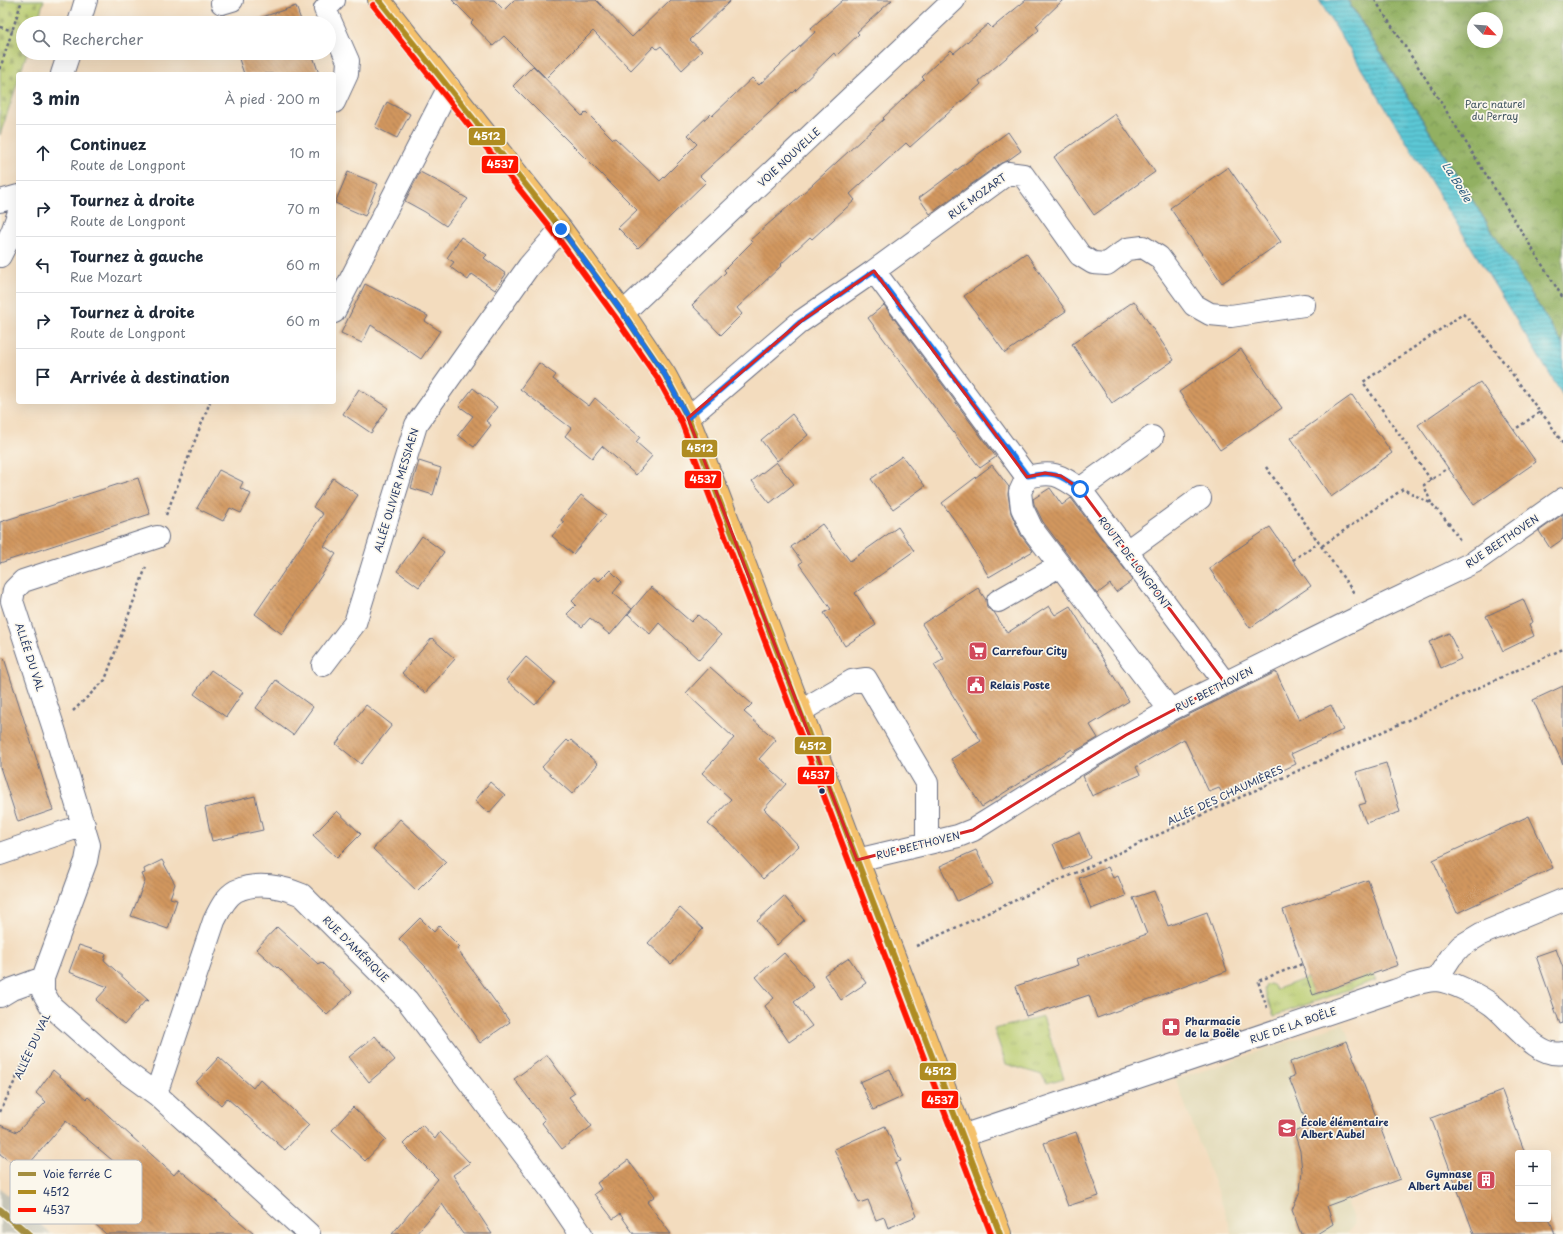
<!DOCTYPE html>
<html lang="fr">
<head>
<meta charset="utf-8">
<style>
  body { margin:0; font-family:"Playpen Sans",sans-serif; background:#f6f6f7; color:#1f2937 }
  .controls { position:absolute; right:12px; bottom:12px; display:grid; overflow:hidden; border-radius:4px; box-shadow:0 4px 16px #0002 }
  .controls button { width:36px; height:36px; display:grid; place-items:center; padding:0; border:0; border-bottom:1px solid #e0e1e3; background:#fff; color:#1f2937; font:20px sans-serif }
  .compass { position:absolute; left:1467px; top:12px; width:36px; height:36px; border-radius:50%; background:#fff; box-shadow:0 4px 16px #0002; rotate:115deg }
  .stop { position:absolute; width:12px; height:12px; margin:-9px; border:3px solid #1a73e8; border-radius:50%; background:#fff }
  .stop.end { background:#1a73e8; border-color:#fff; box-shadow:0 1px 4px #0008 }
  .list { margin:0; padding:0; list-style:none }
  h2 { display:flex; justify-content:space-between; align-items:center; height:52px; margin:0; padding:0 16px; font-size:17px }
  h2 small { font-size:13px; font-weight:400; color:#747a83 }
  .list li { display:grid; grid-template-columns:26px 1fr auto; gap:12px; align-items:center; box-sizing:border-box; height:56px; padding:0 16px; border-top:1px solid #e0e1e3 }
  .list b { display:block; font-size:15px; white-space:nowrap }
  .list p { margin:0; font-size:13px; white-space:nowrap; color:#747a83 }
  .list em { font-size:13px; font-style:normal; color:#747a83 }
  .icon { flex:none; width:22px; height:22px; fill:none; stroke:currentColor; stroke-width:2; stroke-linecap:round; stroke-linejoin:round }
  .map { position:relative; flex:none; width:1563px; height:1234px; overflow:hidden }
  .search { position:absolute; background:#fff; box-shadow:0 4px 16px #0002; left:16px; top:16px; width:320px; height:44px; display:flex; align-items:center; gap:10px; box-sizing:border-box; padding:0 14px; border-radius:22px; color:#747a83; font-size:15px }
  .panel { position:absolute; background:#fff; box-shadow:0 4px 16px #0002; left:16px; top:72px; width:320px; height:332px; border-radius:4px }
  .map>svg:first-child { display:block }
  .built { fill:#e3dbba }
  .railway { fill:#c6c5b8 }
  .grass { fill:url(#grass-tufts); stroke:#6a7e67 }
  .forest { fill:url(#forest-crowns); stroke:#567060; fill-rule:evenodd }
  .cemetery { fill:url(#cemetery-stones); stroke:#6a7e67 }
  .water { fill:url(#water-rules); stroke:#3c7c9a }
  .building { fill:url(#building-back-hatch) }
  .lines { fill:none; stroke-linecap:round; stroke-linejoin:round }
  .minor-casing { stroke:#676c80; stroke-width:24 }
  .major-casing { stroke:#676c80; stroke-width:24 }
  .path { stroke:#676c80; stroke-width:2.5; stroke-dasharray:3 3; stroke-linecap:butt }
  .minor { stroke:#fff; stroke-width:22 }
  .major { stroke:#f5c16b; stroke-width:22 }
  .bus-1-casing { stroke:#fbf7ec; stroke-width:9 }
  .bus-2-casing { stroke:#fbf7ec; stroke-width:9 }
  .bus-1 { stroke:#af8c21; stroke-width:6 }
  .bus-2 { stroke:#ff1400; stroke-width:6 }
  .rail-1-casing { stroke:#fbf7ec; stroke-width:10 }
  .rail-1 { stroke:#a48e40; stroke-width:7 }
  .route { stroke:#1a73e8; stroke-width:5 }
  .marked { fill:none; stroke:#d62828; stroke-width:3; stroke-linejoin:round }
  .bus-dot { fill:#1b2f5e; stroke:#fbf7ec; stroke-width:1.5 }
  .labels { text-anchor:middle; stroke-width:3.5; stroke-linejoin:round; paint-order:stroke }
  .park-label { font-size:10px; fill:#425662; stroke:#fbf7ec }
  .street-label { font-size:10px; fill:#1b2f5e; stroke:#fbf7ec }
  .poi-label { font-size:10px; font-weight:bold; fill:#1b2f5e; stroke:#fbf7ec; text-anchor:start }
  .water-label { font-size:11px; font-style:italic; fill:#2e5d82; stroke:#fbf7ec }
  .key { fill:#fbf7ec; stroke:#b8bbc1; stroke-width:1 }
  .key-label { font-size:11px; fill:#1b2f5e }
  .line-badge { stroke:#fbf7ec; stroke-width:1.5 }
  .badge-label { font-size:11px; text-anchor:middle; font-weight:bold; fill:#fff }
</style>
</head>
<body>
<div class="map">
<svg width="1563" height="1234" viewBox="0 0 1563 1234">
  <defs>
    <pattern id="grass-tufts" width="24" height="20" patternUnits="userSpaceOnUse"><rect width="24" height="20" fill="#b9cc70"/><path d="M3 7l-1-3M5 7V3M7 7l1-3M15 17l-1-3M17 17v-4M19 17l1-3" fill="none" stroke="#96a65f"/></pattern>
    <pattern id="forest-crowns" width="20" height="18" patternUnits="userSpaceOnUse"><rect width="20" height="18" fill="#92b062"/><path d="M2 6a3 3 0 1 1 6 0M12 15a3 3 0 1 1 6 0" fill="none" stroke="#769054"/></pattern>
    <pattern id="cemetery-stones" width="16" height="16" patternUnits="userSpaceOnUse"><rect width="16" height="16" fill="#b9cc70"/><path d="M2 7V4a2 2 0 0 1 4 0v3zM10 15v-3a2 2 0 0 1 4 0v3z" fill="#96a65f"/></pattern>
    <pattern id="water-rules" width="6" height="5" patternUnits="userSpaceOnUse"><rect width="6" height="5" fill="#5cc8d5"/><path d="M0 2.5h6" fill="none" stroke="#4ba3b0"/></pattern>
    <pattern id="building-back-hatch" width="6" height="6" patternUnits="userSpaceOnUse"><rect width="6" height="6" fill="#d2975f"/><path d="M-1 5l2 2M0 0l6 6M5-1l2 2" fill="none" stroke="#aa7c52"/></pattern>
  </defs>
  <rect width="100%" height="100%" fill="#fbf7ec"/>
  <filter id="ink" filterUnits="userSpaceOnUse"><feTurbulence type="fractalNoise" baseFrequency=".025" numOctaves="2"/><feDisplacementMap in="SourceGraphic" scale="8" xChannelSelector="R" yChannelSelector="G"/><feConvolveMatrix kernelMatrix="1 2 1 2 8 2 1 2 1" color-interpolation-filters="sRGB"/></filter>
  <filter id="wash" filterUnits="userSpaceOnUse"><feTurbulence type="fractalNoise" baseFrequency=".012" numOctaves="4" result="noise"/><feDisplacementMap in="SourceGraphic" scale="16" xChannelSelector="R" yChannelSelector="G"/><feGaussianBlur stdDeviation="0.9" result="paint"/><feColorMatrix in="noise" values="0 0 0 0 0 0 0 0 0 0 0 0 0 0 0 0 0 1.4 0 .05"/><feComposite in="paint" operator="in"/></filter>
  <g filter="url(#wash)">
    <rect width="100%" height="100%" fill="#f3dcbe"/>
    <path class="built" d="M1343,1023L1351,1043L1348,1044L1399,1176H1401L1402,1179L1346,1200L1355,1224L1346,1234H1233L1176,1080Z"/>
    <path class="railway" d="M0,1188L51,1234H0Z"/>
    <path class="grass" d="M1373,974L1376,980L1274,1016L1264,990L1266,985L1270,984L1275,986V990L1307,978L1313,995Z
      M1043,1017L1064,1078L1047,1083L1042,1075L1006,1064L994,1029Z"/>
    <path class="forest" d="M1348,0H1563V345ZM1473,18H1497V42H1473Z"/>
    <path class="cemetery" d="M0,0H44L37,23H23V53H27L20,74H18V81L0,135Z"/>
    <path class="water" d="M1319,0H1347L1563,345V396Z"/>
    <g id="blocks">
      <path class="building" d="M452,0H494L504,10L514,0H596L632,37L670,0H731L690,40L702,51L682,70L661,46L657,49L654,46L631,70L593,31L546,78L504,36L493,46L471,23L473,21Z
        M843,0H892L857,32L859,34L836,56L834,53L793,93L792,92L700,176L706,182L638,248L618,228L637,210L513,86L533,66L582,116L586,112L613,139L615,138L660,181L697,144L688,135L710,114L712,116L752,78L759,85L815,32L811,28Z
        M1026,0H1063L1036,26L1039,30L979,81L981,84L910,147L906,143L850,194L855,200L812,239L810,237L781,264L782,265L737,308L742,314L721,335L692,305L726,272L724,270L752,242L750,240L790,205L884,119L883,118L924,79L922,77L951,50L954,53L988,24L992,28Z
        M296,6L302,23H244Z
        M237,53H312L319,74H244Z
        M387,102L410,114L397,138L375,127Z
        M1115,114L1155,172L1094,215L1054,157Z
        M1008,132L1021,151L1007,161L1001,163L930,214L919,198Z
        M1228,167L1281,242L1222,283L1170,208Z
        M348,172L378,184L365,216L335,203Z
        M420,172L443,184L468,199L446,226L425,212L405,201Z
        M461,237L487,255L484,258L506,274L495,290L472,274L468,280L450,267L454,262L447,258Z
        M1026,253L1066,311L1005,353L964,296Z
        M365,284L428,316L425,321L440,331L421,359L371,325L362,343L341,333Z
        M1134,301L1174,360L1112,403L1072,344Z
        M884,305L996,457L980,468L868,318Z
        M1241,349L1282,408L1220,450L1179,392Z
        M539,363L556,375L553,379L589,406L595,398L640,437L636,442L652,456L636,475L602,446L592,458L565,436L571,428L520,389Z
        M1480,382L1536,462L1474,505L1418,425Z
        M473,388L497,407L486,421L491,425L474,447L458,435L473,416L459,406Z
        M359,389L388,408L371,433L343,414Z
        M1352,395L1392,453L1331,497L1291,438Z
        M792,414L808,435L777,461L761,440Z
        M902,456L925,486L893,509L871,479Z
        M419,461L441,468L433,495L411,488Z
        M776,462L794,484L770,503L752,481Z
        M992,465L1009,487L1008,494L1011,513L1021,535L1033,551L989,577L961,529L942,503Z
        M219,470L243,482L240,488L251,494L241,513L230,508L223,521L197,508Z
        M138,478L150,514L0,563V522Z
        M333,478L358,495L324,546L336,554L282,634L255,614L323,514L313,507Z
        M1050,488L1062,505L1071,498L1133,580L1116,592L1110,584L1097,594L1043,522L1034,504L1033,499Z
        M581,495L606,515L573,554L552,536L564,522L561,520Z
        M1563,514V539L1550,548L1539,531Z
        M822,524L850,561L898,527L914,551L855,593L876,625L845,646L824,613L831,609L799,564L802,562L791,547Z
        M1270,527L1311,586L1250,628L1209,568Z
        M422,536L444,552L419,587L397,571Z
        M610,570L622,582L613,593L632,609L610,635L590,618L582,627L567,614L576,605L572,601L594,577L599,581Z
        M651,587L691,622L698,615L721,635L699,660L659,623L650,634L628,614Z
        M978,588L986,600L987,608L994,612L1007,633L1049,606L1055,615L1070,606L1129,701L1090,725L1098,738L1074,752L1072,749L982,807L951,759L981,741L934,665L944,659L922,624Z
        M1523,599L1533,622L1529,624L1534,636L1503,651L1486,616Z
        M1449,633L1461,659L1441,668L1429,642Z
        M432,638L455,659L425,693L402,673Z
        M526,657L555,682L535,705L506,680Z
        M4,658L53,810L18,822L0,767V659Z
        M710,667L752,704L744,712L776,740L759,759L786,784L764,809L799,846L763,879L728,841L708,824L731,799L702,773L734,738L686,693Z
        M211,670L243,692L226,717L194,694Z
        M1276,672L1299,720L1331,705L1343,730L1291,754L1296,764L1279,772L1276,768L1222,793L1219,788L1209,792L1184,739L1136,767L1140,775L1092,796L1083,776L1176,721Z
        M276,680L313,707L293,735L256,708Z
        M1563,686V764L1533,700Z
        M366,705L392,725L361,764L336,744Z
        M567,740L569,742L571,740L598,764L572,794L542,767Z
        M1386,763L1400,812L1366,823L1359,805L1366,803L1356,772Z
        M490,782L505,795L489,813L475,801Z
        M255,796L263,830L212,841L205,808Z
        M337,811L361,834L337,858L313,835Z
        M1529,816L1553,868L1457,913L1433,860Z
        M400,819L446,862L417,891L373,849Z
        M1079,832L1090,858L1064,870L1053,844Z
        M976,850L993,884L957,901L940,866Z
        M162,860L175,884L170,898L177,900L168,929L131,916L145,881L142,874L145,873L144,869Z
        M1108,867L1113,878L1118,876L1126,896L1091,909L1079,878Z
        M1368,880L1398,965L1313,995L1283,910Z
        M1154,891L1168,926L1207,912L1227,971L1097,1018L1089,995L1026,1016L1016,986L1079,965L1077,959L1147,934L1133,898Z
        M784,896L804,920L777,945L757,921Z
        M680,908L703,929L671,964L648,943Z
        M420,918L434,932L439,926L460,947L457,949L510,1022L480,1043L427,968L399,939Z
        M277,927L318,964L321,962L352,992L327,1015L278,967L277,968L256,949Z
        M79,945L106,954L104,960L149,1001L146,1000L124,1025L96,1000L108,987L69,972Z
        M1556,949L1563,968V1023L1560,1024L1536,956Z
        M784,953L814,987L794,1002L812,1026L789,1042L765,1006L774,998L756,977Z
        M849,958L866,983L841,1000L824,975Z
        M375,1036L395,1060L369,1082L349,1057Z
        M1347,1041L1400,1179L1327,1206L1333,1224L1317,1234H1301L1292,1210L1300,1191L1302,1171L1300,1151L1294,1132L1308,1126L1289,1078L1294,1076L1290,1062Z
        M547,1055L575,1093L569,1097L592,1126L562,1149L542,1123L545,1120L514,1079Z
        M219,1057L253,1088L260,1079L309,1125L285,1150L227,1098L221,1105L196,1082Z
        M890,1069L902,1097L873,1110L860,1082Z
        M53,1070L86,1099L88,1097L174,1175L179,1169L254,1234H106L81,1211L113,1198L132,1177L66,1121L23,1171L0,1154V1125L17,1132L46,1102L36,1093Z
        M1502,1091L1525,1153H1518V1219H1548V1215L1555,1234H1474L1431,1118Z
        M353,1107L386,1139L365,1161L332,1130Z
        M422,1125L435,1139L440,1132L470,1163L453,1175L492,1234H463L442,1204L416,1234H392L438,1179L403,1144Z
        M885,1126L901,1161L895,1163L917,1216L888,1228L884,1217L876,1220L868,1200L859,1203L834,1149Z
        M1076,1132L1099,1196L1068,1206L1044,1143Z
        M628,1160L655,1196L647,1202L671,1234H634L620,1214L613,1219L594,1194L601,1189L597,1183Z"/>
    </g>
  </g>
  <g filter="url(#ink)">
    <use href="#blocks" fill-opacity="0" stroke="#676c80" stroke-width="1"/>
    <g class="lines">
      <defs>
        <path id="minor" d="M222,3L232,0
          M79,23L86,0
          M62,74L69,53
          M334,102L347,74L348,61L325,9L334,0
          M0,201L18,196
          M0,256L12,232L18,215
          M874,271L1027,477L1020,492L1022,508L1032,529L1170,710
          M334,312L449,87
          M623,313L954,0
          M688,418L800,322L874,271L1008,173L1023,175L1080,255L1093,263L1107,264L1127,249L1143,247L1159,257L1194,305L1210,314L1231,316L1304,305
          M1027,477C1053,471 1058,474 1080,489L1225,683
          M1080,489L1152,437
          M157,537L23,581L14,590L12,601L54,729L89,845L86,861L43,978V992L51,1006L123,1070L156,1094L309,1234
          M1127,551L1200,498
          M998,601L1059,566
          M323,665L355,623L416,425L529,266L561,229
          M801,711L852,681L866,679L927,783V843
          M0,854L84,825
          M857,860L958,836L973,830L1075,766L1170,710L1365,614L1474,562L1563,499
          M1436,980L1451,957L1461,946L1481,934L1563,900
          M0,996L10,990L43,978
          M156,1094L214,921C219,911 225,897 236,891C257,881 283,887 302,895L407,1000L551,1190L581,1234
          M962,1136L1394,991C1407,987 1422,980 1436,980C1451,981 1480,996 1492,1005C1511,1019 1537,1059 1563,1053"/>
        <path id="major" d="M379,0L561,229L623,313L665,375L688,418L713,481L1000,1234"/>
      </defs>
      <use href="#minor" class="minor-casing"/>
      <use href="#major" class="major-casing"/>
      <path class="path" d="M1375,0L1435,93L1563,298
        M0,27L13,31
        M0,69L22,0
        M1540,412L1549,422L1563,444
        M1266,467L1354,593
        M1431,480L1363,382L1463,314L1481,331L1540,412L1514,430
        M1431,503L1424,485L1448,468
        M166,515L210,402
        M1322,546L1403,489L1432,504L1451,526L1461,542
        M1293,560L1319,542
        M73,711L105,680L146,567
        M916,946L1563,649
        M1267,1008L1258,981L1302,964
        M0,1112L40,1028"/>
      <use href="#minor" class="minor"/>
      <use href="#major" class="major"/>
      <defs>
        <path id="bus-1" d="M379,0L561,229L623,313L665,375L688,418L1000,1234"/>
        <path id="bus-2" d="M373,5L555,234L616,318L658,379L681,421L991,1234"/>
      </defs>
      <use href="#bus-1" class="bus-1-casing"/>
      <use href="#bus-2" class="bus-2-casing"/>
      <use href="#bus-1" class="bus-1"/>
      <use href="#bus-2" class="bus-2"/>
      <defs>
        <path id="rail-1" d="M0,1210L28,1234"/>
      </defs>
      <use href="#rail-1" class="rail-1-casing"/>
      <use href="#rail-1" class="rail-1"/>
    </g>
  </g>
  <g class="lines" filter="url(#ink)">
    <path class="route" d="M561,229L623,313L665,375L688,418L800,322L874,271L1028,476C1053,471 1058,474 1080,489"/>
  </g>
  <path class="marked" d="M874,271L1027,477L1045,473L1061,476L1080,489L1225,683L1126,735L973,830L857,860L688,418L800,322Z"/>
  <defs>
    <symbol id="supermarket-square" viewBox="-11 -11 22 22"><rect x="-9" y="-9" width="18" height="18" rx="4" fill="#d1495b" stroke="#fbf7ec"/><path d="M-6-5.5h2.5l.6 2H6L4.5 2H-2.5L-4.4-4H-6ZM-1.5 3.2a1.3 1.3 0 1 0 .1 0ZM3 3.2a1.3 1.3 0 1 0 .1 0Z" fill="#fff"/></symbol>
    <symbol id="civic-square" viewBox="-11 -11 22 22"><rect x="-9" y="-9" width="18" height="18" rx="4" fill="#d1495b" stroke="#fbf7ec"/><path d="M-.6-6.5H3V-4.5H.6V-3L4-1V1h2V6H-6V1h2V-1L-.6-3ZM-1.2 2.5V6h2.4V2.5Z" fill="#fff"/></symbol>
    <symbol id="pharmacy-square" viewBox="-11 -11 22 22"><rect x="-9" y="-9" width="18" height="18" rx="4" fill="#d1495b" stroke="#fbf7ec"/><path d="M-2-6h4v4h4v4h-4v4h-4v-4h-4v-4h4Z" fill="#fff"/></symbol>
    <symbol id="school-square" viewBox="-11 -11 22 22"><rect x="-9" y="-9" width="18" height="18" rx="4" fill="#d1495b" stroke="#fbf7ec"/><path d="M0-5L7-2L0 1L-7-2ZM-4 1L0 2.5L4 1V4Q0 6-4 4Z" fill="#fff"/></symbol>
    <symbol id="building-square" viewBox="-11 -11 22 22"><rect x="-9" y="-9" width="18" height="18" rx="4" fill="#d1495b" stroke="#fbf7ec"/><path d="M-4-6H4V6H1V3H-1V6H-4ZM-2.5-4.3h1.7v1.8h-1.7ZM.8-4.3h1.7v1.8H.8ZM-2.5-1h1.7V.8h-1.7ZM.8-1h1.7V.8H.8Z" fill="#fff"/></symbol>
  </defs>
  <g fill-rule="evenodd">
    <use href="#supermarket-square" x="967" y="640" width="22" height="22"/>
    <use href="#civic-square" x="965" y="674" width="22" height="22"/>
    <use href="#pharmacy-square" x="1160" y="1016" width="22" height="22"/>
    <use href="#school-square" x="1276" y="1117" width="22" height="22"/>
    <use href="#building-square" x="1475" y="1169" width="22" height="22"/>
  </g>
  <circle class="bus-dot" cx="822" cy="791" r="3.5"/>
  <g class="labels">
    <g class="park-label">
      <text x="1495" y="108">Parc naturel<tspan x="1495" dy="12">du Perray</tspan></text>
    </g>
    <g class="street-label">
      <text transform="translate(789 157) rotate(-43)" y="4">VOIE NOUVELLE</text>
      <text transform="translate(977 196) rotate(-36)" y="4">RUE MOZART</text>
      <text transform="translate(396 490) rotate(-73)" y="4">ALLÉE OLIVIER MESSIAEN</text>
      <text transform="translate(1502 541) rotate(-34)" y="4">RUE BEETHOVEN</text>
      <text transform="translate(1135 563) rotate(53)" y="4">ROUTE DE LONGPONT</text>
      <text transform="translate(30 657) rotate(72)" y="4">ALLÉE DU VAL</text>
      <text transform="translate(1214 689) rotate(-27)" y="4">RUE BEETHOVEN</text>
      <text transform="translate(1225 795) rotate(-25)" y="4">ALLÉE DES CHAUMIÈRES</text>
      <text transform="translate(918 845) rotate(-14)" y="4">RUE BEETHOVEN</text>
      <text transform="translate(356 949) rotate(45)" y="4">RUE D'AMÉRIQUE</text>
      <text transform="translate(1293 1025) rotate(-19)" y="4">RUE DE LA BOËLE</text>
      <text transform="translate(32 1046) rotate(-65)" y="4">ALLÉE DU VAL</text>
    </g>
    <g class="poi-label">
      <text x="992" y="655">Carrefour City</text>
      <text x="990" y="689">Relais Poste</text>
      <text x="1185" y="1025">Pharmacie<tspan x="1185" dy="12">de la Boële</tspan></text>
      <text x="1301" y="1126">École élémentaire<tspan x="1301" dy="12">Albert Aubel</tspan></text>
      <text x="1472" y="1178" text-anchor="end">Gymnase<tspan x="1472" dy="12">Albert Aubel</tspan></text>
    </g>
    <g class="water-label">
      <text transform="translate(1457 182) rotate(58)" y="4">La Boële</text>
    </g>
  </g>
  <rect x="10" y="1160" width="132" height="64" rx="6" class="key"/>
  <rect x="18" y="1172" width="18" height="4" fill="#a48e40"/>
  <rect x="18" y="1190" width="18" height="4" fill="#af8c21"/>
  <rect x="18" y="1208" width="18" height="4" fill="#ff1400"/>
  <g class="key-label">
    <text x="43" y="1178">Voie ferrée C</text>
    <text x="43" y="1196">4512</text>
    <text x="43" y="1214">4537</text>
  </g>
  <g class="line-badge">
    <rect x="468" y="127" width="38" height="19" rx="4" fill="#af8c21"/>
    <rect x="481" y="155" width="38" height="19" rx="4" fill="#ff1400"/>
    <rect x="681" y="439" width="37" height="19" rx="4" fill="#af8c21"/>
    <rect x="684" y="470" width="38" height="19" rx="4" fill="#ff1400"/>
    <rect x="794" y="736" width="38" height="19" rx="4" fill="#af8c21"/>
    <rect x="797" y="766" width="38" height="19" rx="4" fill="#ff1400"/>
    <rect x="919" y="1062" width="38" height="19" rx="4" fill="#af8c21"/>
    <rect x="921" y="1090" width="38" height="19" rx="4" fill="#ff1400"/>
  </g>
  <g class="badge-label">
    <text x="487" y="140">4512</text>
    <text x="500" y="168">4537</text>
    <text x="700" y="452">4512</text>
    <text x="703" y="483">4537</text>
    <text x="813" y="750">4512</text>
    <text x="816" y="779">4537</text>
    <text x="938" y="1075">4512</text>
    <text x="940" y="1104">4537</text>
  </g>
</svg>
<div class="controls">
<button>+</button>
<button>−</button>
</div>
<svg class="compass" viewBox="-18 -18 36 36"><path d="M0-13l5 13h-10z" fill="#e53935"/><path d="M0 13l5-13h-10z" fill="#747a83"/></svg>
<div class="stop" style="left:1080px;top:489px"></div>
<div class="stop end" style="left:561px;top:229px"></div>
<div class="search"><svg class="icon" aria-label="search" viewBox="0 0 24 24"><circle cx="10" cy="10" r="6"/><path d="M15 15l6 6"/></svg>Rechercher</div>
<section class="panel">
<h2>3 min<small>À pied · 200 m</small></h2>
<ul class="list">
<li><svg class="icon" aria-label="ahead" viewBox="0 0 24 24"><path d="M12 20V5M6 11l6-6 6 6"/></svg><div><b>Continuez</b><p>Route de Longpont</p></div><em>10 m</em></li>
<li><svg class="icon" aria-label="right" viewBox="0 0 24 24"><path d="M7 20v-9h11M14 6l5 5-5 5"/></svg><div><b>Tournez à droite</b><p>Route de Longpont</p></div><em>70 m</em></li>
<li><svg class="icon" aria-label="left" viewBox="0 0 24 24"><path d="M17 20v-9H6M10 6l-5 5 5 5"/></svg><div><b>Tournez à gauche</b><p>Rue Mozart</p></div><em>60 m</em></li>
<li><svg class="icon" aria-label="right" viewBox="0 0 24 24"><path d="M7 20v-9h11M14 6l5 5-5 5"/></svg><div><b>Tournez à droite</b><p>Route de Longpont</p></div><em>60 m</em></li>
<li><svg class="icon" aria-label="arrive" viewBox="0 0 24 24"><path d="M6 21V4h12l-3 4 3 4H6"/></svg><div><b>Arrivée à destination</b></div></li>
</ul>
</section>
</div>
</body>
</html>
